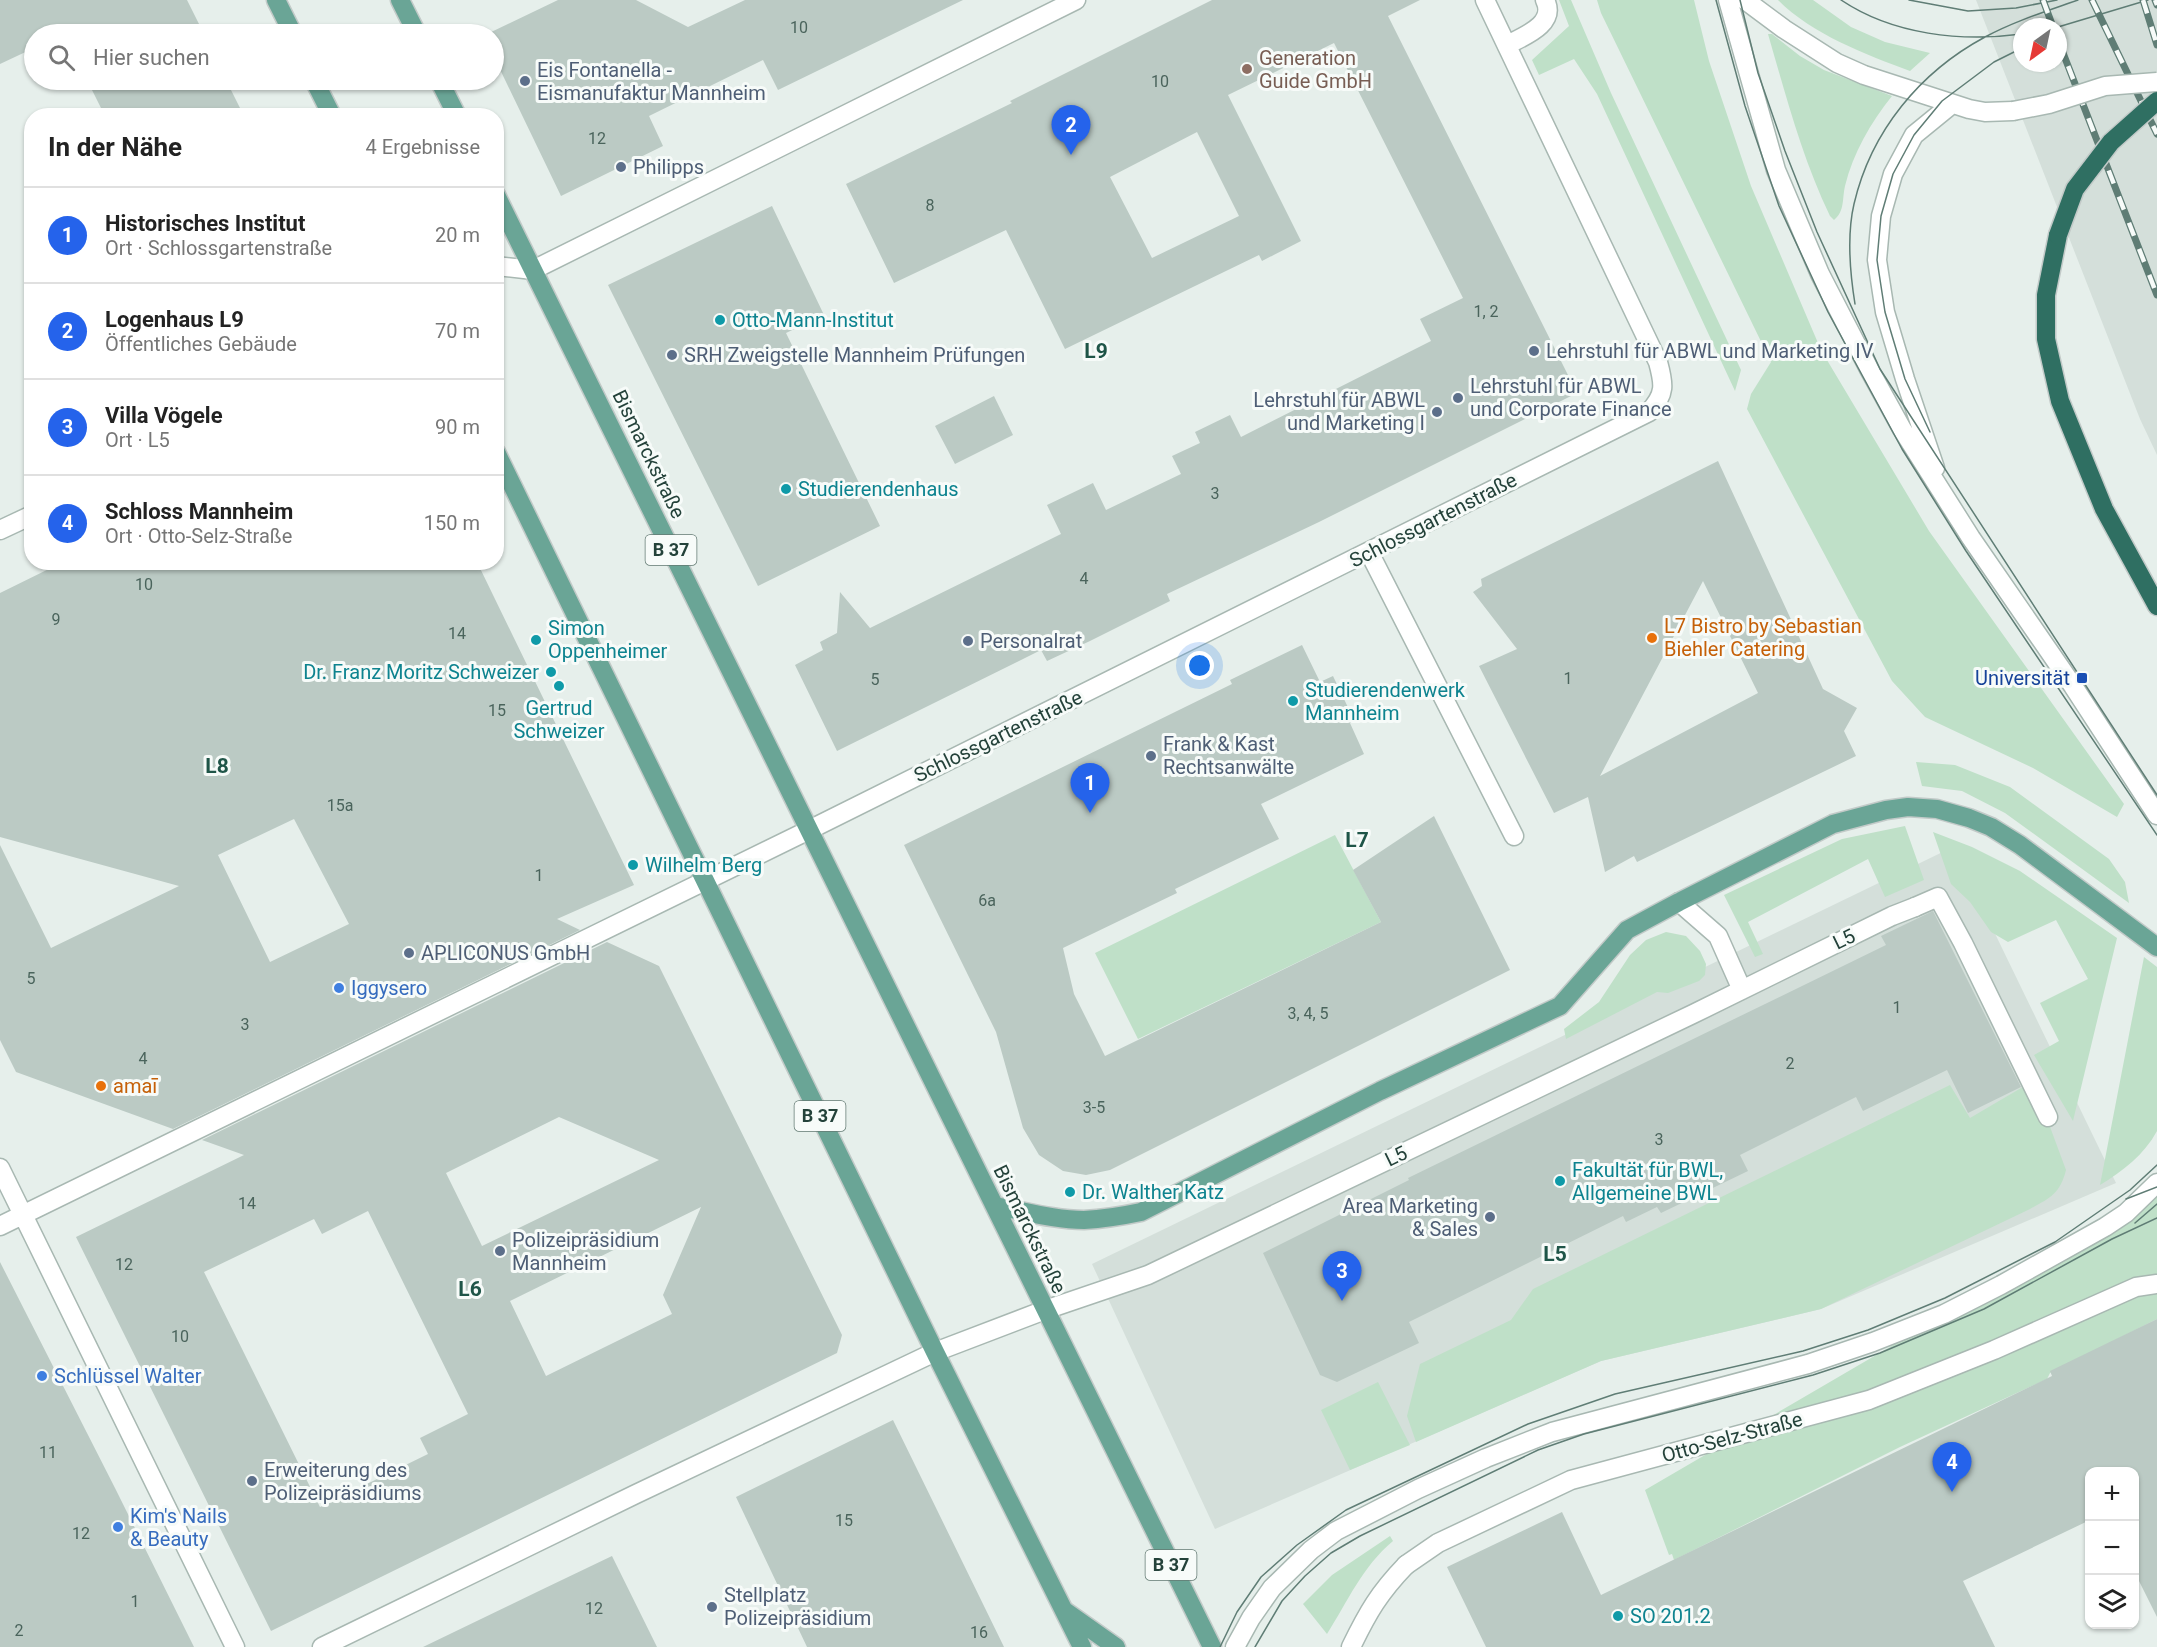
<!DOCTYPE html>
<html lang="de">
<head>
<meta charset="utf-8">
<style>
  body { margin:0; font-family:Roboto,sans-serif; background:#f2f2f2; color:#222 }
  .controls { position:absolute; right:18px; bottom:18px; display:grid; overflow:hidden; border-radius:12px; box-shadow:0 2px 4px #0004 }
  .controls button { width:54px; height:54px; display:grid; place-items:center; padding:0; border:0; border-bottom:2px solid #e0e0e0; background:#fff; color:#222; font:30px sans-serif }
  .compass { position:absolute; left:2013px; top:18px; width:54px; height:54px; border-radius:50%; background:#fff; box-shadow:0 2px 4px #0004; rotate:213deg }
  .you { position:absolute; left:1200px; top:666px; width:21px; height:21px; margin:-15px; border:4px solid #fff; border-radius:50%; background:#1a73e8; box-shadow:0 0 0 9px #1a73e833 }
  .badge { display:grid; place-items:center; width:39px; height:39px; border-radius:50%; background:#2563eb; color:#fff; font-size:20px; font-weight:700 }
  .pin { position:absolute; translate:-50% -50px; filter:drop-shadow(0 2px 3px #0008) }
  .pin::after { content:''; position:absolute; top:32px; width:21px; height:18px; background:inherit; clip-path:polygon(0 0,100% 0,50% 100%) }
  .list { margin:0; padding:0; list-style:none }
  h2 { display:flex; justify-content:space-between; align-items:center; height:78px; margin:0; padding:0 24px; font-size:26px }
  h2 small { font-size:20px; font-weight:400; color:#767676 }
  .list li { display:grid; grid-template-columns:39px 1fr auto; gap:18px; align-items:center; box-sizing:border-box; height:96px; padding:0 24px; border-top:2px solid #e0e0e0 }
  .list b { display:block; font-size:22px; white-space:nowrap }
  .list p { margin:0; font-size:20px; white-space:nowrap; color:#767676 }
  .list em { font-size:20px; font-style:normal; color:#767676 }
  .icon { flex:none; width:33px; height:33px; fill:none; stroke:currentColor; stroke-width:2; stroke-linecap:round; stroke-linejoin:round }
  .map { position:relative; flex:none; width:2157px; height:1647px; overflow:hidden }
  .search { position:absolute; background:#fff; box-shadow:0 2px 4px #0004; left:24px; top:24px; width:480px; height:66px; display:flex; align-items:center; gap:15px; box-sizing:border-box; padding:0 21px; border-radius:33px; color:#767676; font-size:22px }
  .panel { position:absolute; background:#fff; box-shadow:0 2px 4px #0004; left:24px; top:108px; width:480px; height:462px; border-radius:24px }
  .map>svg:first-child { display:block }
  .built { fill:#d4dfda; fill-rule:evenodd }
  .green { fill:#bfe0c8 }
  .building { fill:#bbcac4; fill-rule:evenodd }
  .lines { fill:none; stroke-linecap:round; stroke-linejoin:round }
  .lane-casing { stroke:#a8b8b2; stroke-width:21 }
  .street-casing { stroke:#a8b8b2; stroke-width:21 }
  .primary-casing { stroke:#c2cac8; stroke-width:21 }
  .highway-casing { stroke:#c2cac8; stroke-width:21 }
  .lane { stroke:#fff; stroke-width:18 }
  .street { stroke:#fff; stroke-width:18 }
  .primary { stroke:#6aa596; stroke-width:18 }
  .highway { stroke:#2f6f62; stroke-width:18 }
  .tram { stroke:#5f7d75; stroke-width:1.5 }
  .rail-casing { stroke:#5f7d75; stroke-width:7 }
  .rail { stroke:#f7fbf9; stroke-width:4.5; stroke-dasharray:14; stroke-linecap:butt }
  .lane-bridge-casing { stroke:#a8b8b2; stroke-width:21; stroke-linecap:butt }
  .highway-bridge-casing { stroke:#c2cac8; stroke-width:21; stroke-linecap:butt }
  .lane-bridge { stroke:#fff; stroke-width:18 }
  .highway-bridge { stroke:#2f6f62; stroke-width:18 }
  .education-dot { fill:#8d6e63; stroke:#f7fbf9; stroke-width:2 }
  .service-dot { fill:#5c6f8a; stroke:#f7fbf9; stroke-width:2 }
  .culture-dot { fill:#0f9aa8; stroke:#f7fbf9; stroke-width:2 }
  .food-dot { fill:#e8710a; stroke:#f7fbf9; stroke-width:2 }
  .transit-dot { fill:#1a4fb4; stroke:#f7fbf9; stroke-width:2 }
  .shop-dot { fill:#3f7fe0; stroke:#f7fbf9; stroke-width:2 }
  .labels { text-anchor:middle; stroke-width:6; stroke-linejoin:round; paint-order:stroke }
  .number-label { font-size:16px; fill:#4a645c }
  .shield { fill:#f7fbf9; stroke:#637a73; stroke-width:1.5 }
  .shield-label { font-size:18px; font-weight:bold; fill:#24423a }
  .education-label { font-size:20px; fill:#785e54; stroke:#f7fbf9; text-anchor:start }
  .service-label { font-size:20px; fill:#4e5e75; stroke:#f7fbf9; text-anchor:start }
  .culture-label { font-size:20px; fill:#0d838f; stroke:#f7fbf9; text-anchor:start }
  .street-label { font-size:20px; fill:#24423a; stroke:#f7fbf9 }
  .food-label { font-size:20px; fill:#c56008; stroke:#f7fbf9; text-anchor:start }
  .transit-label { font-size:20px; fill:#164399; stroke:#f7fbf9; text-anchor:end }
  .shop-label { font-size:20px; fill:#366cbe; stroke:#f7fbf9; text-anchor:start }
  .neighbourhood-label { font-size:21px; font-weight:bold; fill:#1f5548; stroke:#f7fbf9 }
</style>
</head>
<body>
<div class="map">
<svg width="2157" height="1647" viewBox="0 0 2157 1647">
  <rect width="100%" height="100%" fill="#e6efeb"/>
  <path class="built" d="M1976,0H2157V455L2140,419ZM2022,27H2058V63H2022Z
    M1953,847L2116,1183L1821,1309L1601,1361L1215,1529L1092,1264Z"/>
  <path class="green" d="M1559,0H1571L1611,93L1741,370L1735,391L1597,94L1574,59L1539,75L1532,60L1569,26Z
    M1597,0H1694L1709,61L1751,186L1821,350L1929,531L2124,804L2117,817L2033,768L1925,717L1892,681L1747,409L1751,394L1771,362L1601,13Z
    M1778,0H1813L1851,27L1885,42L1930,53L1910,71C1865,54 1813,35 1778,0Z
    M1768,34H1772L1800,56L1824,70L1892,96C1871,122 1853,153 1845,186C1842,199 1845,211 1834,220L1830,216C1802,158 1786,96 1768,34Z
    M1916,762L1955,765L2010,787L2109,859L2125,882L2129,903L2005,813L1962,791L1922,786Z
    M1905,826L1924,880L1885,897L1868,859L1748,922L1763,954L1755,957L1724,895L1842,839Z
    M1933,832L1972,847L2020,871L2117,938L2073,1121L2034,1055L2059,1041L2040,1003L2088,979L2056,920L2008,942L1991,932L1970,902L1951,884Z
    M1335,835L1381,922L1138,1039L1095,953Z
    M1666,932L1686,936L1700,951L1706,964L1705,975L1699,981L1668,993L1657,992L1566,1039L1564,1029L1599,1002L1630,955L1646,940Z
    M2144,957L2157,967V1131C2144,1155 2123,1171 2100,1185Z
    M2033,1081L2066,1170C2060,1194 2050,1198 2030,1209L1821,1309L1601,1361L1416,1442L1407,1416L1420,1364L1511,1320L1533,1289L1950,1085L1970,1118Z
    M2157,1191V1319L2050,1373L2047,1379L1900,1447L1674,1560L1672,1554L1669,1555L1645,1490Z
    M1378,1382L1410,1445L1350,1470L1321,1410Z
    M1390,1536L1393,1541C1362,1567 1348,1601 1327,1634L1303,1604L1332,1575Z"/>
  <path class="building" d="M0,0H187L204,34H34V48L0,64Z
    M558,0H636L688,27L745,0H963L778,90L763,60L649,116L663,146L561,196L494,57V34H487Z
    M1212,0H1420L1388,16L1577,393L1319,522L1167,594L1170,601L1090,641L1047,661L1041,650L837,751L795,665L823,650L820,642L837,633L840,592L870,628L1061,534L1047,505L1093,483L1106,510L1181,474L1172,456L1200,443L1195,432L1230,415L1241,437L1431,341L1420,319L1463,298L1334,43L1228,95L1301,241L1262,261L1259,255L1065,349L1006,230L894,283L846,184L1012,103L1010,101ZM1197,132L1239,216L1152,258L1110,177Z
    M87,80H226L244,116H105Z
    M772,206L824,315L786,333L880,526L758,586L608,285Z
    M994,396L1013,435L955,464L935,426Z
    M1718,461L1823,689L1857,708L1844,731L1856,756L1637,862L1634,856L1605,872L1588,797L1554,813L1479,666L1517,649L1473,592L1482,586L1481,579ZM1703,581L1758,693L1600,776Z
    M63,562H477L634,885L557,919L580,930L173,1129L16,1072L0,1040V845L51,948L179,886L0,837V593ZM294,819L349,924L270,962L218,855Z
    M1302,645L1320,682L1333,676L1354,720L1350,723L1364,754L1261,804L1279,839L1175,889L1177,893L1063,948L1074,994L1105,1056L1381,922L1353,870L1434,816L1510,970L1110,1170L1086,1175L1063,1171L1039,1155L1023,1128L996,1032L904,845L1232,684L1230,680Z
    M1933,911L2021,1087L1968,1113L1947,1070L1863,1111L1856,1097L1740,1155L1748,1171L1661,1213L1657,1207L1626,1222L1623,1216L1409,1322L1419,1343L1337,1382L1320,1375L1263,1253L1409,1180L1408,1178L1886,945L1881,936Z
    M607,942L659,966L842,1335L837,1353L271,1631L76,1237L244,1155L202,1140ZM559,1117L659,1160L482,1246L446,1173ZM701,1207L663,1295L672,1314L546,1376L510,1301ZM368,1211L468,1414L420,1438L428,1454L320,1507L204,1272L314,1219L322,1234Z
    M0,1262L115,1488L194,1647H0Z
    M2157,1319V1617L2134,1571V1472H2090V1520L1963,1581L1995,1647H1486L1447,1567L1562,1512L1601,1595L2052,1376L2050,1371Z
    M893,1420L983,1604L1004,1647H807L736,1497Z
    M612,1556L657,1647H423L541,1590Z"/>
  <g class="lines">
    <defs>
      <path id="lane" d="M1728,0L1776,170L1820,274L1869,369L1902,429L1971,538L2073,686L2157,815
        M1745,0L1784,29L1837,63L1864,75L1969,109L1985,112L2013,111
        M1507,45C1524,36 1557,24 1545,0
        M1935,468L1905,379L1885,312L1877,260L1881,216L1893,174L1914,135L1952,104
        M1369,552L1514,836
        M1915,907L1938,897L1963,943L2048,1117
        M1235,1647L1251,1618L1272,1588L1311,1550L1336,1531L1418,1489L1486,1458L1552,1432L1808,1364L1873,1342L1944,1314L2001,1285L2105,1227L2126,1213L2157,1183
        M1351,1647C1368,1612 1379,1593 1406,1565"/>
      <path id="street" d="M496,266L533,270L1076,0
        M0,530L32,515
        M1679,902L1718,936L1742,990
        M0,1168L235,1647
        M0,1226L809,830L1649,412C1666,394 1664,384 1658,362L1485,0
        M1406,1565L1438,1543L1571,1480L1869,1400L1994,1350L2136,1287L2157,1284
        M322,1647L636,1494L935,1352L1045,1310L1148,1275L1693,1014L1892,916L1915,907"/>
      <path id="primary" d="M276,0L293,34
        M400,0L417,34
        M314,80L332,116
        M439,80L457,116
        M496,195L1212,1647
        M496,452L935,1352L1082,1647
        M995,1206C1024,1211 1054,1220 1084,1220C1103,1219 1122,1216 1141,1212L1380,1091L1560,1006L1627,930L1679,902L1833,824L1886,810L1908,807L1937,809L1969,818L1991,827L2020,845L2157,947
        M1065,1611L1116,1647"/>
      <path id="highway" d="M2058,235L2046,295V339L2060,401L2104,509L2157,606"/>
    </defs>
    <use href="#lane" class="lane-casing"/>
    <use href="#street" class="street-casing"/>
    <use href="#primary" class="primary-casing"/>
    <use href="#highway" class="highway-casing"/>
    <use href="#lane" class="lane"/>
    <use href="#street" class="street"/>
    <use href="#primary" class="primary"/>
    <use href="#highway" class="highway"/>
    <path class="tram" d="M1716,0L1745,106L1779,206L1828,312L1902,449L1966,551L2157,835
      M1740,0L1758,73L1785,151L1817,232L1880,369L2157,795
      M1841,0C1893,35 1961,42 2022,34
      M1909,0L1968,11L2016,8L2057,0
      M2058,27L2148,0
      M1855,304C1850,273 1847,234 1854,204C1871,131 1920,72 1985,37C2015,21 2047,11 2078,0
      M1930,432L1905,379L1885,312L1877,260L1881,216L1893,174L1914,135L1942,101L1994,62L2022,48
      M2126,1199L2157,1187
      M2135,1223L2157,1204
      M1220,1647L1237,1612L1261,1577L1297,1545L1346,1510L1528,1424L1615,1394L1803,1351L1868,1330L1945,1298L2055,1242L2130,1190L2157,1165
      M1255,1647L1282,1601L1305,1576L1331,1553L1360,1536L1538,1450L1584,1434L1813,1375L1880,1353L1984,1309L2112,1239L2157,1218"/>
    <defs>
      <path id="rail" d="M2043,0L2053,27
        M2092,0L2157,134
        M2143,0L2157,45
        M2155,0L2157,5
        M2058,40L2157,295"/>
    </defs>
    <use href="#rail" class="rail-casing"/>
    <use href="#rail" class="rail"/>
    <defs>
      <path id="lane-bridge" d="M2013,111L2049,104L2105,86L2157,82"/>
      <path id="highway-bridge" d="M2058,235L2075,189L2111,142L2157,101"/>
    </defs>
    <use href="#lane-bridge" class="lane-bridge-casing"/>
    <use href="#highway-bridge" class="highway-bridge-casing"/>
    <use href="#lane-bridge" class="lane-bridge"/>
    <use href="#highway-bridge" class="highway-bridge"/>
  </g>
  <circle class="education-dot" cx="1247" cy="69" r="6"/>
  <g class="service-dot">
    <circle cx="525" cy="81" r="6"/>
    <circle cx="621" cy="167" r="6"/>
    <circle cx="1534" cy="351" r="6"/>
    <circle cx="672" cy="355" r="6"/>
    <circle cx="1458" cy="398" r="6"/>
    <circle cx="1437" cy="412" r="6"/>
    <circle cx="968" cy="641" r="6"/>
    <circle cx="1151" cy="756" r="6"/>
    <circle cx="409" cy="953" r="6"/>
    <circle cx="1490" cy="1217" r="6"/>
    <circle cx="500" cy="1251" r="6"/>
    <circle cx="252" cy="1481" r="6"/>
    <circle cx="712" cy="1607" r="6"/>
  </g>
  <g class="culture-dot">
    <circle cx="720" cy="320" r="6"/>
    <circle cx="786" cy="489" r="6"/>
    <circle cx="536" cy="640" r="6"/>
    <circle cx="551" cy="672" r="6"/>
    <circle cx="559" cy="686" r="6"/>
    <circle cx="1293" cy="701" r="6"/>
    <circle cx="633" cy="865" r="6"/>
    <circle cx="1560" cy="1181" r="6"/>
    <circle cx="1070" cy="1192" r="6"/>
    <circle cx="1618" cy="1616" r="6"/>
  </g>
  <g class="food-dot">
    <circle cx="1652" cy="638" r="6"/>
    <circle cx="101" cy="1086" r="6"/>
  </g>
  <rect class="transit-dot" x="2076" y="672" width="12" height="12" rx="3"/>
  <g class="shop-dot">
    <circle cx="339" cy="988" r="6"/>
    <circle cx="42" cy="1376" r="6"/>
    <circle cx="118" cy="1527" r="6"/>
  </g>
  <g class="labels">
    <g class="number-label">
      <text x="799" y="33">10</text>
      <text x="1160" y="87">10</text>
      <text x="597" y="144">12</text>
      <text x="930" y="211">8</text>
      <text x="1486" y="317">1, 2</text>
      <text x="1215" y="499">3</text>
      <text x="1084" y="584">4</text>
      <text x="144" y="590">10</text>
      <text x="56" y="625">9</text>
      <text x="457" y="639">14</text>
      <text x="1568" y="684">1</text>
      <text x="875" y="685">5</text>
      <text x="497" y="716">15</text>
      <text x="340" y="811">15a</text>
      <text x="539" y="881">1</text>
      <text x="987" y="906">6a</text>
      <text x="31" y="984">5</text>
      <text x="1897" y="1013">1</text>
      <text x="1308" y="1019">3, 4, 5</text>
      <text x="245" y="1030">3</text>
      <text x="143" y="1064">4</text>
      <text x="1790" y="1069">2</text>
      <text x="1094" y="1113">3-5</text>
      <text x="1659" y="1145">3</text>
      <text x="247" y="1209">14</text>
      <text x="124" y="1270">12</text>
      <text x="180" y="1342">10</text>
      <text x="48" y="1458">11</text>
      <text x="844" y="1526">15</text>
      <text x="81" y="1539">12</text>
      <text x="135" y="1607">1</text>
      <text x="594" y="1614">12</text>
      <text x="19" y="1636">2</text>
      <text x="979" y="1638">16</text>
    </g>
    <g class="shield">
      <rect x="645.5" y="535" width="51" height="30" rx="4.5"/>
      <rect x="794.5" y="1101" width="51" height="30" rx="4.5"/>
      <rect x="1145.5" y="1550" width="51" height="30" rx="4.5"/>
    </g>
    <g class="shield-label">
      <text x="671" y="556">B 37</text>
      <text x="820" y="1122">B 37</text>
      <text x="1171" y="1571">B 37</text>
    </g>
    <g class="education-label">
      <text x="1259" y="65">Generation<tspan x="1259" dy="23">Guide GmbH</tspan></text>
    </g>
    <g class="service-label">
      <text x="537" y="77">Eis Fontanella -<tspan x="537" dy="23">Eismanufaktur Mannheim</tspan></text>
      <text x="633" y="174">Philipps</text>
      <text x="1546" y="358">Lehrstuhl für ABWL und Marketing IV</text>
      <text x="684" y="362">SRH Zweigstelle Mannheim Prüfungen</text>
      <text x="1470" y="393">Lehrstuhl für ABWL<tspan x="1470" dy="23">und Corporate Finance</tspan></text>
      <text x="1425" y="407" text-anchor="end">Lehrstuhl für ABWL<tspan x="1425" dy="23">und Marketing I</tspan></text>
      <text x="980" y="648">Personalrat</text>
      <text x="1163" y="751">Frank &amp; Kast<tspan x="1163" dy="23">Rechtsanwälte</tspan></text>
      <text x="421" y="960">APLICONUS GmbH</text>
      <text x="1478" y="1213" text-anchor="end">Area Marketing<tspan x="1478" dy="23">&amp; Sales</tspan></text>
      <text x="512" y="1247">Polizeipräsidium<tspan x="512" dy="23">Mannheim</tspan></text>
      <text x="264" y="1477">Erweiterung des<tspan x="264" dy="23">Polizeipräsidiums</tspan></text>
      <text x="724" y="1602">Stellplatz<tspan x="724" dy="23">Polizeipräsidium</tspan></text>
    </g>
    <g class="culture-label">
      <text x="732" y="327">Otto-Mann-Institut</text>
      <text x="798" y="496">Studierendenhaus</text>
      <text x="548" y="635">Simon<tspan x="548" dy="23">Oppenheimer</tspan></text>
      <text x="539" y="679" text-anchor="end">Dr. Franz Moritz Schweizer</text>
      <text x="1305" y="697">Studierendenwerk<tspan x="1305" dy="23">Mannheim</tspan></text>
      <text x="559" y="715" text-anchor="middle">Gertrud<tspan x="559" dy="23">Schweizer</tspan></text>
      <text x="645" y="872">Wilhelm Berg</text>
      <text x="1572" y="1177">Fakultät für BWL,<tspan x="1572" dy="23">Allgemeine BWL</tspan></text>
      <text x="1082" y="1199">Dr. Walther Katz</text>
      <text x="1630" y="1623">SO 201.2</text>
    </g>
    <g class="street-label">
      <text transform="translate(649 454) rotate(64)" y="7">Bismarckstraße</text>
      <text transform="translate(1433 520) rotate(-27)" y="7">Schlossgartenstraße</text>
      <text transform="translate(998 736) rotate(-26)" y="7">Schlossgartenstraße</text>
      <text transform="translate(1844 939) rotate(-26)" y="7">L5</text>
      <text transform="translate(1396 1156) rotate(-26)" y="7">L5</text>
      <text transform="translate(1030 1229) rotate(64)" y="7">Bismarckstraße</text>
      <text transform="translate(1732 1437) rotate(-15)" y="7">Otto-Selz-Straße</text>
    </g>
    <g class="food-label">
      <text x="1664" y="633">L7 Bistro by Sebastian<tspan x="1664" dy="23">Biehler Catering</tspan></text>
      <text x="113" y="1093">amaī</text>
    </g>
    <g class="transit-label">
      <text x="2070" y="685">Universität</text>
    </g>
    <g class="shop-label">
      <text x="351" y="995">Iggysero</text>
      <text x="54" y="1383">Schlüssel Walter</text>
      <text x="130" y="1523">Kim's Nails<tspan x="130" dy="23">&amp; Beauty</tspan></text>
    </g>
    <g class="neighbourhood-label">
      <text x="1096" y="358">L9</text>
      <text x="217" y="773">L8</text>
      <text x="1357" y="847">L7</text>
      <text x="1555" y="1261">L5</text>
      <text x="470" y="1296">L6</text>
    </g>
  </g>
</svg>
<div class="controls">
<button>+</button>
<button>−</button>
<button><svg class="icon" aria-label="layers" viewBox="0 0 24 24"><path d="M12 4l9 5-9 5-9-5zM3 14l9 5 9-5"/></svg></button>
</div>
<svg class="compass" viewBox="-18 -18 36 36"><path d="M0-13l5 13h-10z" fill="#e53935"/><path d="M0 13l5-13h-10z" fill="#767676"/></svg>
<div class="you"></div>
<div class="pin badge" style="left:1090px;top:813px">1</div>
<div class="pin badge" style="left:1071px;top:155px">2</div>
<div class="pin badge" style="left:1342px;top:1301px">3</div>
<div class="pin badge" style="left:1952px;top:1492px">4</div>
<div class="search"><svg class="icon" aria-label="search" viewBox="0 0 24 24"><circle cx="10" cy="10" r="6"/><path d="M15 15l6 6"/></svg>Hier suchen</div>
<section class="panel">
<h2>In der Nähe<small>4 Ergebnisse</small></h2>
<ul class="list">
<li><span class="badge">1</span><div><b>Historisches Institut</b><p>Ort · Schlossgartenstraße</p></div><em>20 m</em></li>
<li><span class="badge">2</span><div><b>Logenhaus L9</b><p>Öffentliches Gebäude</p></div><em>70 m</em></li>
<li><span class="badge">3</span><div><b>Villa Vögele</b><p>Ort · L5</p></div><em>90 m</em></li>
<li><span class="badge">4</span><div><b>Schloss Mannheim</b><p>Ort · Otto-Selz-Straße</p></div><em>150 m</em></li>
</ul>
</section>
</div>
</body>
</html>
